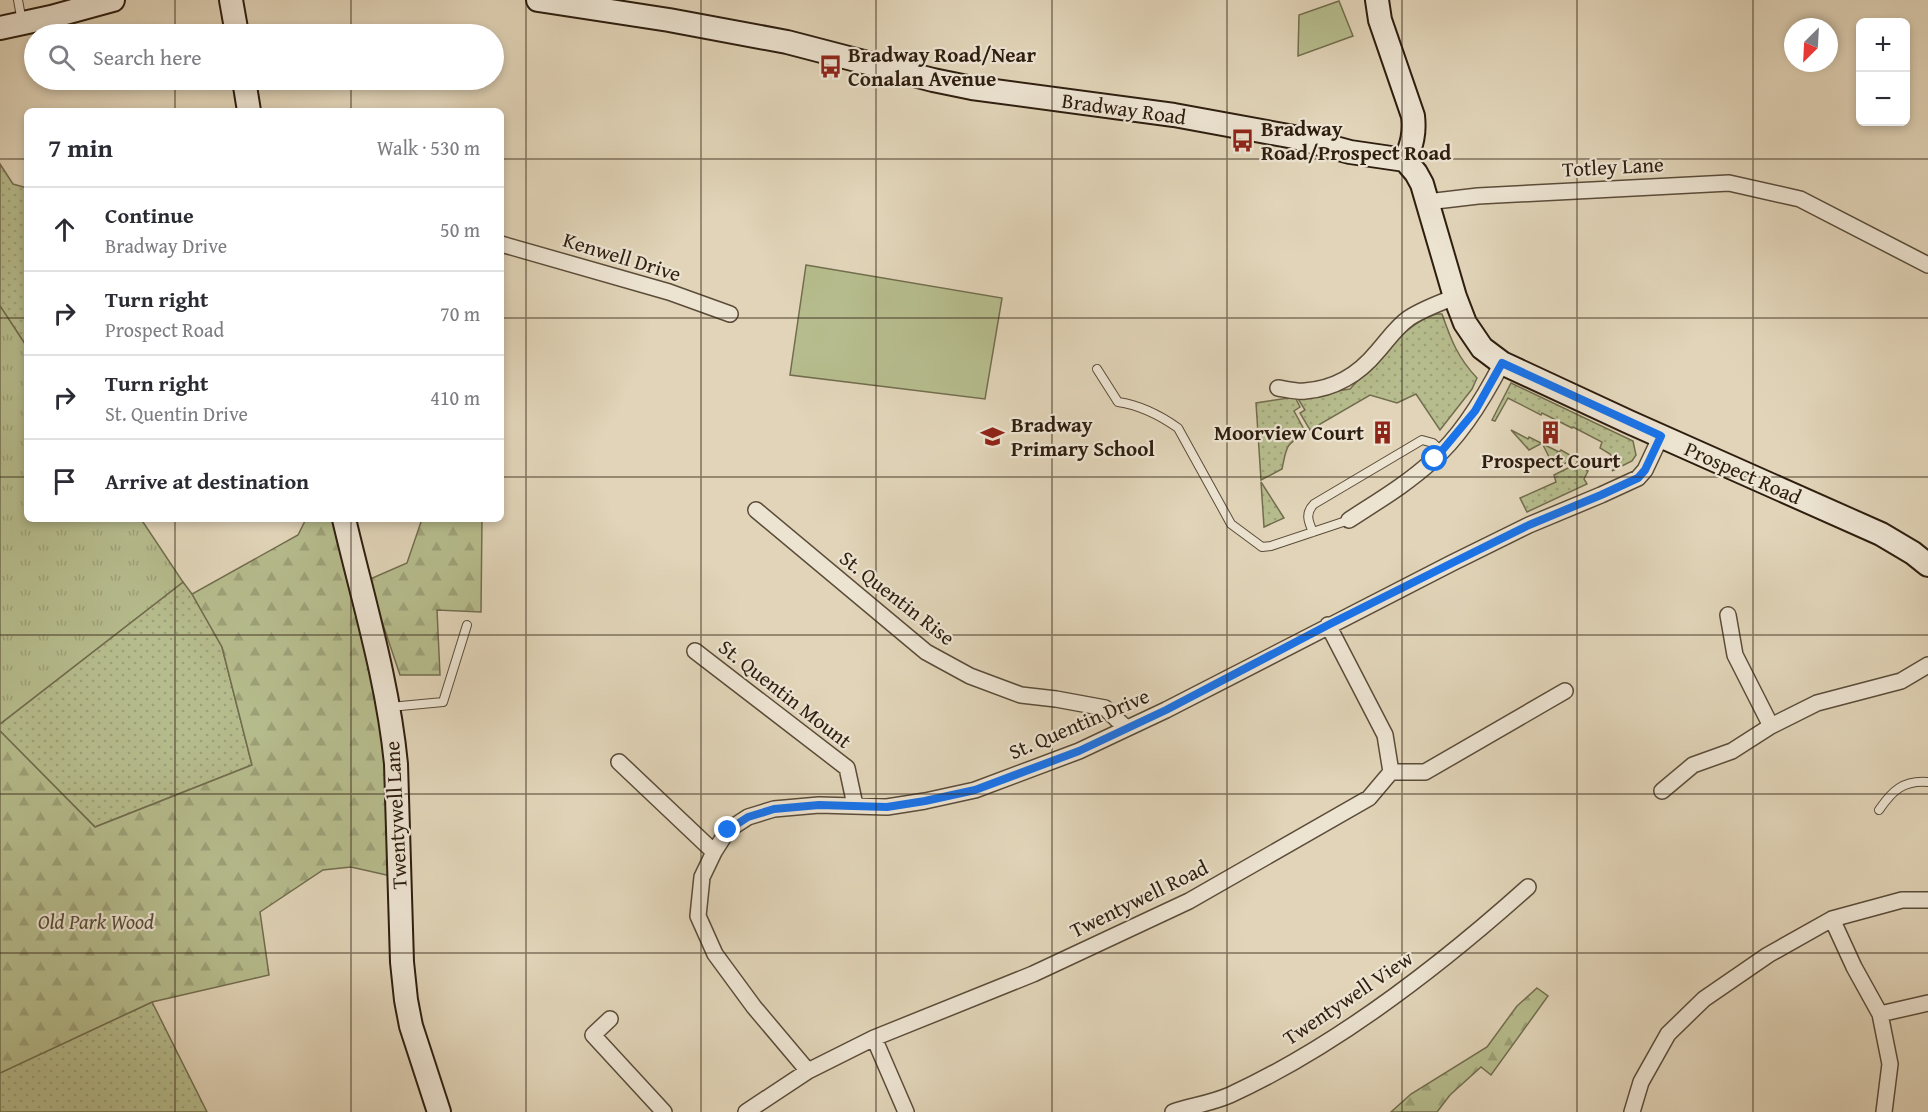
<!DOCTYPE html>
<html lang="en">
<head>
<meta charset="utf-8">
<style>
  body { margin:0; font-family:"Gentium Book Plus",serif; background:#f7f7f7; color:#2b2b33 }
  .controls { position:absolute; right:18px; top:18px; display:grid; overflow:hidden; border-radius:9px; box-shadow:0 3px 9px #0003 }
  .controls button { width:54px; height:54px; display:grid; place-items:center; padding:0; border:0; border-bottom:2px solid #e1e1e2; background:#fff; color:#2b2b33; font:30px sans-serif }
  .compass { position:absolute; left:1784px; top:18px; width:54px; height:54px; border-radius:50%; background:#fff; box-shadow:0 3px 9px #0003; rotate:204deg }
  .stop { position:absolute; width:18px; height:18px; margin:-14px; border:4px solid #1a73e8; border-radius:50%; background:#fff }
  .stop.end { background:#1a73e8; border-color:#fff; box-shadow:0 2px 6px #0008 }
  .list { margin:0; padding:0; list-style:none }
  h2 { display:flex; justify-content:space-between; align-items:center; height:78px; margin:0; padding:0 24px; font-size:26px }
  h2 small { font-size:20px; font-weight:400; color:#7c7c81 }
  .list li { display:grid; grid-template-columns:39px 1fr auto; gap:18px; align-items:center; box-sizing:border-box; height:84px; padding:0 24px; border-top:2px solid #e1e1e2 }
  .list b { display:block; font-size:22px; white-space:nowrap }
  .list p { margin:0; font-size:20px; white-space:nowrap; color:#7c7c81 }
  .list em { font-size:20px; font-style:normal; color:#7c7c81 }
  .icon { flex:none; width:33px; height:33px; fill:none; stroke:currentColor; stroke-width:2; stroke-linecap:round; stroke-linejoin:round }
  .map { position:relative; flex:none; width:1928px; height:1112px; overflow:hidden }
  .search { position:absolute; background:#fff; box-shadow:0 3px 9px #0003; left:24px; top:24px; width:480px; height:66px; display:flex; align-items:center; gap:15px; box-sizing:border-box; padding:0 21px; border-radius:33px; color:#7c7c81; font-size:22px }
  .panel { position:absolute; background:#fff; box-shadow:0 3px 9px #0003; left:24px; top:108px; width:480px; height:414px; border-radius:9px }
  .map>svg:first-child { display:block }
  .grass { fill:url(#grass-dots); stroke:#726d4e; stroke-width:1.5 }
  .forest { fill:url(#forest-firs); stroke:#726d4e; stroke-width:1.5 }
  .park { fill:url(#park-tufts); stroke:#726d4e; stroke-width:1.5 }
  .garden { fill:#b6bc8d; stroke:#726d4e; stroke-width:1.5 }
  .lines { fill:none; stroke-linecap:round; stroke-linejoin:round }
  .lane-casing { stroke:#5b4c39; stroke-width:10 }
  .street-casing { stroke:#5b4c39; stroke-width:18 }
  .secondary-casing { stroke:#2e1e0f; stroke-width:26 }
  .lane { stroke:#ece3d1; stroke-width:8 }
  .street { stroke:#ece3d1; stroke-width:15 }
  .secondary { stroke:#ece3d1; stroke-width:22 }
  .route { stroke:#1a73e8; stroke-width:8 }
  .grid { fill:none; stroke:#2e1e0f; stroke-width:1.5; stroke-opacity:0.55 }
  .labels { text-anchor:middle; stroke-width:4.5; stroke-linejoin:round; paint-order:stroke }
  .poi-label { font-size:21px; font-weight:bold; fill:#2e1e0f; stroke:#ece3d1; text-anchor:start }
  .street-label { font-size:21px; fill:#2e1e0f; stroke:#ece3d1 }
  .park-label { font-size:21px; font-style:italic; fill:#574d35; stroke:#ece3d1 }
</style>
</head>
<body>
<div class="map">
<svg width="1928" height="1112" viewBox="0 0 1928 1112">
  <defs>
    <pattern id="grass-dots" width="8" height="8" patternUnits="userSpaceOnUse" patternTransform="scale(1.5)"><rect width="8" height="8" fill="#b6bc8d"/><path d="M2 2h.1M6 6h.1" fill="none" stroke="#9da178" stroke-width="1.8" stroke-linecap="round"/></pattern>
    <pattern id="forest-firs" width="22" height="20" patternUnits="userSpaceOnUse" patternTransform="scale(1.5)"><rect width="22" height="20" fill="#b6bc8d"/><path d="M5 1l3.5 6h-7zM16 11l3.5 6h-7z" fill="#9da178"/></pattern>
    <pattern id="park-tufts" width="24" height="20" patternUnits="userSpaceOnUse" patternTransform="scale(1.5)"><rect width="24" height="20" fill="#b6bc8d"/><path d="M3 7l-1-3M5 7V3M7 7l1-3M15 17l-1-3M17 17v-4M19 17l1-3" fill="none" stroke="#9da178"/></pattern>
  </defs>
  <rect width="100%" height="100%" fill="#e1d4b8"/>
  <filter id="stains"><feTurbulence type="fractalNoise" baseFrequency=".00333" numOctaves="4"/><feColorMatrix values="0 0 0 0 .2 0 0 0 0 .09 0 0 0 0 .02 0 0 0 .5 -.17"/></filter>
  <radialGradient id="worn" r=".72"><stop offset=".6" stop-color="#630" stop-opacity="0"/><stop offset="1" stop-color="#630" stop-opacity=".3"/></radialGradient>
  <path class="grass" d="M0,164L13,184L27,188V347L0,306Z
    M1436,314H1442C1451,340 1458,358 1477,378L1472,389L1440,430L1416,394L1397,403L1370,395L1310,430L1300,413L1305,410L1297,397L1350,389C1371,366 1407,322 1436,314Z
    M1511,383L1633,441L1636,455L1632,461L1612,471L1616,466L1610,454L1600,448L1602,442L1573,427L1572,428L1542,413L1541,415L1508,398L1495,421L1492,420Z
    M1295,397L1300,407L1294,411L1306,433C1285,445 1287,445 1282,469L1261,480L1256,403Z
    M1511,430L1528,439L1529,437L1559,452L1561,450L1575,458L1557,468L1554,467L1542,443L1529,450Z
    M1576,464L1588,471L1584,479L1587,484L1527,512L1520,498L1556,482L1554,475Z
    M1261,482L1284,518L1264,527Z
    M183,582L192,594L222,647L252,765L95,827L0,731V724Z
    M152,1002L207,1112H0V1073Z"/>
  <path class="forest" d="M306,519H333L362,628L387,755L391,876L351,867L323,870L260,912L269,975L152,1002L0,1073V731L95,827L252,765L222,647L192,594L298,535Z
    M422,519H482L481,612L437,610L440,675H400L368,580L407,563Z
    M1537,988L1548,996L1491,1075L1481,1067L1450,1095L1437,1112H1391L1411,1094L1487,1047L1517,1006Z"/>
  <path class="park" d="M0,306L27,347V519H141L183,582L0,724Z"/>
  <path class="garden" d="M1339,1L1353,36L1298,56L1299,15Z
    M806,265L1002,298L985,399L790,375Z"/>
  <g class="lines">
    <defs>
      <path id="lane" d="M18,0L22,22
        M1097,369L1118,402C1139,405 1161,416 1178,428L1231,524L1258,544L1262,547L1271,546L1349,520
        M1313,532C1308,521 1305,513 1314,504L1422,440L1433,443L1441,451
        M390,707L443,702L467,625
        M1879,810C1892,791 1903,780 1928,782"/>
      <path id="street" d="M1427,202L1478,196L1729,183L1800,199L1928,265
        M501,244L669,292L730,314
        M1278,388C1286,389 1297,392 1305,391C1334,389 1359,374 1377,352C1387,341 1396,327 1409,318C1423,309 1439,303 1455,297
        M756,510L926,652L970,676L1021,695L1056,699L1105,708L1126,728
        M1349,520C1378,501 1407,484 1432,461C1461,436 1485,396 1502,363
        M1728,615L1735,655L1771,726
        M695,651L847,768L855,805
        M619,762L714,852
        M1391,772H1425L1565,691
        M1662,791L1693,765L1732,751L1771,726L1817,703L1901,681L1928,665
        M1832,919L1854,967L1880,1014L1890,1064L1884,1112
        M1880,1014L1928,1003
        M610,1019L593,1035L664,1112
        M874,1038L906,1112
        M808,1071L754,1007L715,954L698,916L702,877L714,852L728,830L748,817L774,809L819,805L887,807L925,801L975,790L1079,751L1166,710L1452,563L1529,525L1601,495L1638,478L1645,470L1661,436
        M746,1112L808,1071L874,1038L1033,974L1189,901L1369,798L1391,772L1385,735L1328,625
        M1173,1112C1191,1106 1212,1103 1230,1095C1337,1046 1441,965 1528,887
        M1632,1112L1641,1082L1668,1034L1704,999L1768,955L1832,919L1902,900H1928"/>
      <path id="secondary" d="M231,0L237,34
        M538,0L669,20L787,42L933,80L972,88L1174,115L1294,137L1350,152L1405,160
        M1377,0L1380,20L1413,116C1415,133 1412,145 1405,160
        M0,28L51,17L113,0
        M244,80L249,111
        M1405,160L1416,173L1422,184L1455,297L1465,323L1482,348L1502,363L1629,422L1881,534L1913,553L1928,565
        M344,519C363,600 388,681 396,764L402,962L406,1000L411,1026L439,1112"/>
    </defs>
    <use href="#lane" class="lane-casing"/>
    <use href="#street" class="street-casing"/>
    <use href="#secondary" class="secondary-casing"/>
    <use href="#lane" class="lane"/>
    <use href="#street" class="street"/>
    <use href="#secondary" class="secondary"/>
  </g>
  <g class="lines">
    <path class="route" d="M728,830L748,817L774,809L819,805L887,807L925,801L975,790L1079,751L1166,710L1328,625L1452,563L1529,525L1601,495L1638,478L1645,470L1661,436L1502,363L1475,411L1435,459"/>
  </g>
  <path class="grid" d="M175,0V34M351,0V34M526,0V1112M701,0V1112M876,0V1112M1052,0V1112M1227,0V1112M1402,0V1112M1577,0V1112M1753,0V1112M175,80V111M351,80V111M0,159H27M501,159H1928M0,318H27M501,318H1928M0,477H27M501,477H1928M175,519V1112M351,519V1112M0,635H1928M0,794H1928M0,953H1928"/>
  <defs>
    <symbol id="bus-bare" viewBox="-9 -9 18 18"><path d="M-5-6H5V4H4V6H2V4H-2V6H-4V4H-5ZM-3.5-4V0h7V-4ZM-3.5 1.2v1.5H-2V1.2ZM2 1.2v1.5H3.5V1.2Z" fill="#8f2418" stroke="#ece3d1" stroke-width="2.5" paint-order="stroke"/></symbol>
    <symbol id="building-bare" viewBox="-9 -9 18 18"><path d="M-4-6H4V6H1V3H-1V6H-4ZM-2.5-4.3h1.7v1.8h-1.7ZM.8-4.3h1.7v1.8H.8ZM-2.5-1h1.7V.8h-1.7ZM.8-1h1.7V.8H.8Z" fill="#8f2418" stroke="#ece3d1" stroke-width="2.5" paint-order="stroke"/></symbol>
    <symbol id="school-bare" viewBox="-9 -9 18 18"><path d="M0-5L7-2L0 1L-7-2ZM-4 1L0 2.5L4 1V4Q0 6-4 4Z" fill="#8f2418" stroke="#ece3d1" stroke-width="2.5" paint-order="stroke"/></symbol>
  </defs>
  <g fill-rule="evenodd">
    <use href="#bus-bare" x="814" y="50" width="33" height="33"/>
    <use href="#bus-bare" x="1226" y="124" width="33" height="33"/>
    <use href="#building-bare" x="1366" y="416" width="33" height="33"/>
    <use href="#building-bare" x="1534" y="416" width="33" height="33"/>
    <use href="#school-bare" x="976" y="420" width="33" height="33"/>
  </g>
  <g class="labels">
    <g class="poi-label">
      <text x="848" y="62">Bradway Road/Near<tspan x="848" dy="24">Conalan Avenue</tspan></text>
      <text x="1261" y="136">Bradway<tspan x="1261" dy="24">Road/Prospect Road</tspan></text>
      <text x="1011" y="432">Bradway<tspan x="1011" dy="24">Primary School</tspan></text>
      <text x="1364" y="440" text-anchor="end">Moorview Court</text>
      <text x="1551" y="468" text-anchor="middle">Prospect Court</text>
    </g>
    <g class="street-label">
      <text transform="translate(1124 109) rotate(8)" y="7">Bradway Road</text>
      <text transform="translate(1613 167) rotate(-3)" y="7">Totley Lane</text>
      <text transform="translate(622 257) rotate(17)" y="7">Kenwell Drive</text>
      <text transform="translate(1743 473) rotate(24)" y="7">Prospect Road</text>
      <text transform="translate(897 598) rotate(38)" y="7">St. Quentin Rise</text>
      <text transform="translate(785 694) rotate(38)" y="7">St. Quentin Mount</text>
      <text transform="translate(1079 724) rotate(-23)" y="7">St. Quentin Drive</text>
      <text transform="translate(396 815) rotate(-93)" y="7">Twentywell Lane</text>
      <text transform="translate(1139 899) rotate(-26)" y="7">Twentywell Road</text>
      <text transform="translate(1348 998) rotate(-34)" y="7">Twentywell View</text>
    </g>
    <g class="park-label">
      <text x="96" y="929">Old Park Wood</text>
    </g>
  </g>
  <rect width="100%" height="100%" filter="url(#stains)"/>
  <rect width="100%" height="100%" fill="url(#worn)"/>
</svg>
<div class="controls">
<button>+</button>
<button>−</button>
</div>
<svg class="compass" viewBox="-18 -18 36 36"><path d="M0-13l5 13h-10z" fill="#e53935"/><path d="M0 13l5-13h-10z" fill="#7c7c81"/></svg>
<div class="stop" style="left:1435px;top:459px"></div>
<div class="stop end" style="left:728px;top:830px"></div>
<div class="search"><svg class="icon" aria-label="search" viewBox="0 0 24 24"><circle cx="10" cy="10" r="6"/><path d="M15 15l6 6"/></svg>Search here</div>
<section class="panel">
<h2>7 min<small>Walk · 530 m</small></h2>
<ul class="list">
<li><svg class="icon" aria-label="ahead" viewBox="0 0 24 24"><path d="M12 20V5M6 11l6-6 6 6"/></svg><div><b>Continue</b><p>Bradway Drive</p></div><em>50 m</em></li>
<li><svg class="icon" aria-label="right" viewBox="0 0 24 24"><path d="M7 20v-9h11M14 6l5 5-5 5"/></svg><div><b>Turn right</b><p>Prospect Road</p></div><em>70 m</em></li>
<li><svg class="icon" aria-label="right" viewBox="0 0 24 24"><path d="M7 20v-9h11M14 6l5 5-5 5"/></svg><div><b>Turn right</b><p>St. Quentin Drive</p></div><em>410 m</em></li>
<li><svg class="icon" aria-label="arrive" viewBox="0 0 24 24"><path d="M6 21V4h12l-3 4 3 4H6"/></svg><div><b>Arrive at destination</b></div></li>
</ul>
</section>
</div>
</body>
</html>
